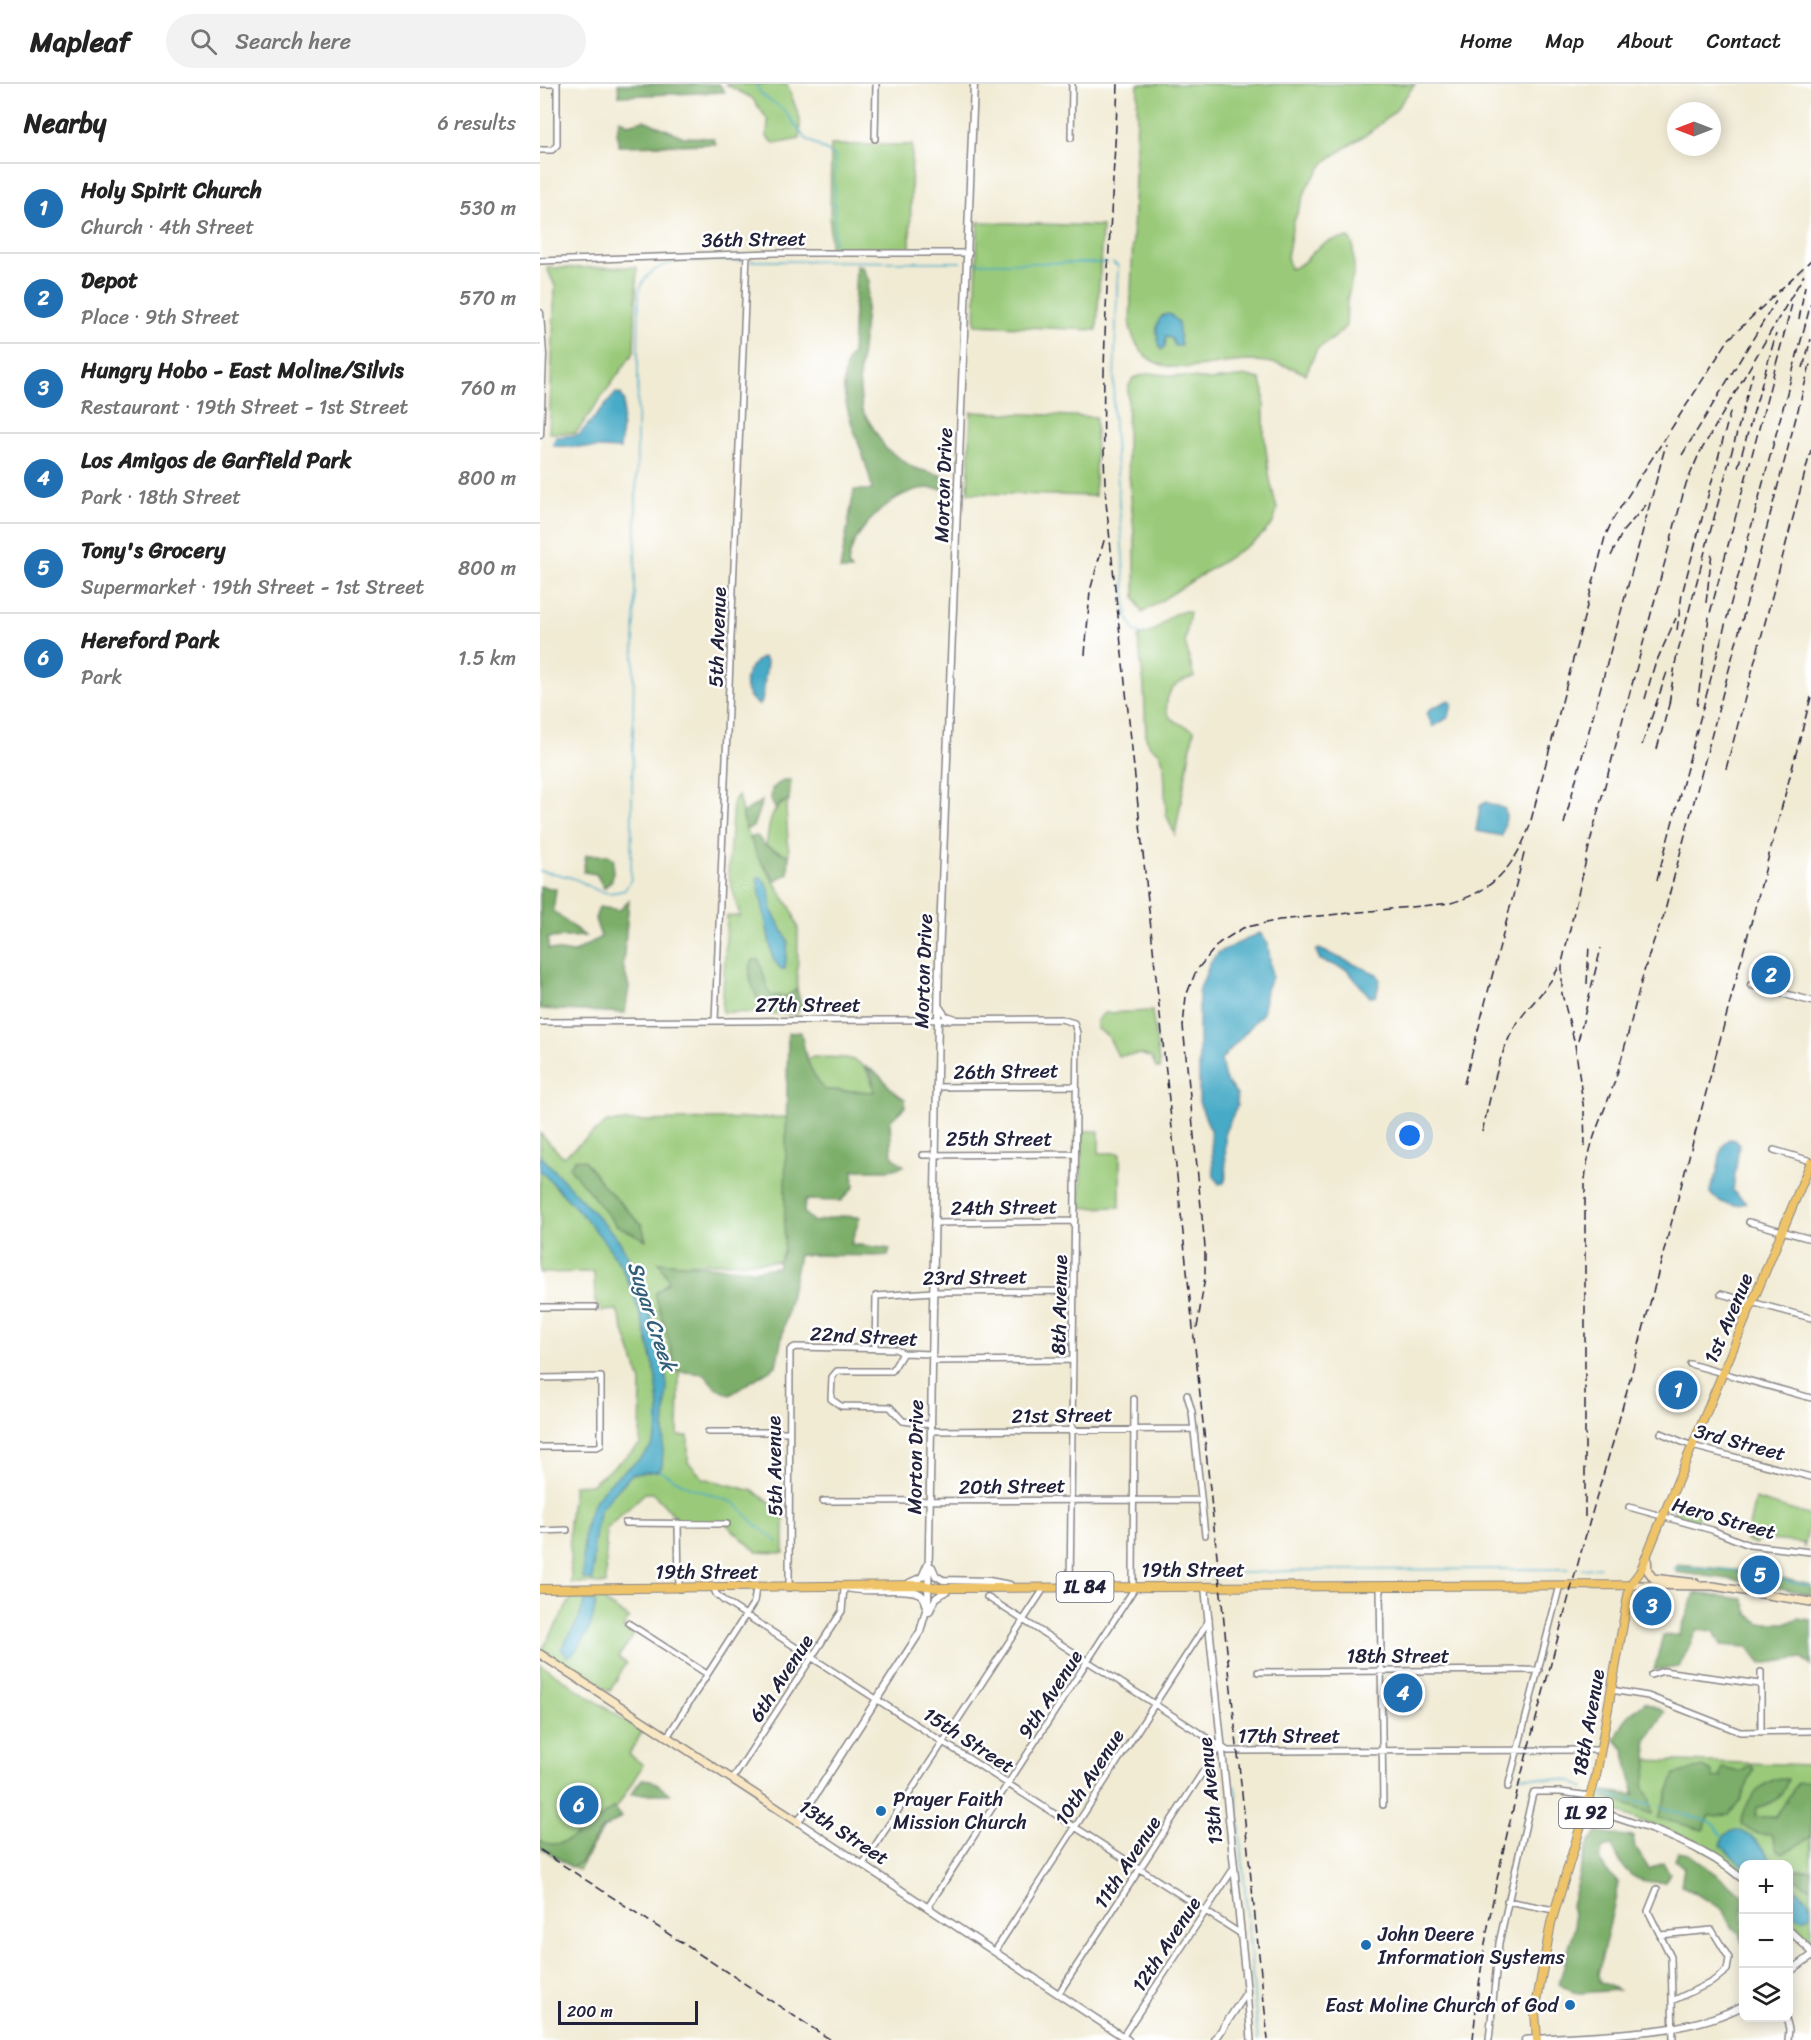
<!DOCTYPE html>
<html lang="en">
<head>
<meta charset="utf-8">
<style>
  body { margin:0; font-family:Sriracha,sans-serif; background:#f2f2f2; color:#222 }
  .controls { position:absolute; right:18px; bottom:18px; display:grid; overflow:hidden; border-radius:12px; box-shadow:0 3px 15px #0003 }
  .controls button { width:54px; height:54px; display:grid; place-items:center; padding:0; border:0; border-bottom:2px solid #e0e0e0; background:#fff; color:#222; font:30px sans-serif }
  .compass { position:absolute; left:1127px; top:18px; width:54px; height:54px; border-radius:50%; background:#fff; box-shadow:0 3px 15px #0003; rotate:270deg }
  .scale { position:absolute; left:18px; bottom:15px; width:140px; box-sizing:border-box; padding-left:6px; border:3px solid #22223b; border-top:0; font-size:16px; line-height:21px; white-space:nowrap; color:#22223b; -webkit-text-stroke:4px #fff; paint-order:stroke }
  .you { position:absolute; left:870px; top:1052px; width:21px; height:21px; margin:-15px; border:4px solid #fff; border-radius:50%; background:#1a73e8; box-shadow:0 0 0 9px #1a73e833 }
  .badge { display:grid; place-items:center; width:39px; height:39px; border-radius:50%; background:#1f6fb2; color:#fff; font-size:20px; font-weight:700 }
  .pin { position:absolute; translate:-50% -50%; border:3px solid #fff; box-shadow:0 2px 6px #0006 }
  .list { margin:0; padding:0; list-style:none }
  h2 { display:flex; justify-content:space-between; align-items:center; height:78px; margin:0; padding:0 24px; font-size:26px }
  h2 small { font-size:20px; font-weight:400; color:#767676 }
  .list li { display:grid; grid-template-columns:39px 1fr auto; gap:18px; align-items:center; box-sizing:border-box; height:90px; padding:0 24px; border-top:2px solid #e0e0e0 }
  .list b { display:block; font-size:22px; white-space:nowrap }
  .list p { margin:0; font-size:20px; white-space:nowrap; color:#767676 }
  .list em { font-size:20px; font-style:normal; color:#767676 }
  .icon { flex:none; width:33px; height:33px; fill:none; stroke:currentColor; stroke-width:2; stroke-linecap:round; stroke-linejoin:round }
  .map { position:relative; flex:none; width:1271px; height:1956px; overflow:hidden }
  header { display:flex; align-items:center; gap:36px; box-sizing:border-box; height:84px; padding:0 30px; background:#fff; border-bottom:2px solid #e0e0e0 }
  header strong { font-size:28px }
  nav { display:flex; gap:33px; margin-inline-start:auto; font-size:21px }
  .search { width:420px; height:54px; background:#f2f2f2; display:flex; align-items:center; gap:15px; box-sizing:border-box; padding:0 21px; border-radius:33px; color:#767676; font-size:22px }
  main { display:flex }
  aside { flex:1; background:#fff }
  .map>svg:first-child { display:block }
  .green { fill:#9aca79; stroke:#5e765a; stroke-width:1.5 }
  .forest { fill:#7bae69; stroke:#4e6852; stroke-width:1.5 }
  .water { fill:#46aac6; stroke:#346680; stroke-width:1.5 }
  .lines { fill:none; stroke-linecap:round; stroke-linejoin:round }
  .stream { stroke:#46aac6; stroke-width:1.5 }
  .minor-casing { stroke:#8a8688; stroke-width:8 }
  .tertiary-casing { stroke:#8a8688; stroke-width:9 }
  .secondary-casing { stroke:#8a8688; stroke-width:10 }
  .primary-casing { stroke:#8a8688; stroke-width:10 }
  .minor { stroke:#fff; stroke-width:5 }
  .tertiary { stroke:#fff; stroke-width:6 }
  .secondary { stroke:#f9e7c3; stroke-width:7 }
  .primary { stroke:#efc469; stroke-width:8 }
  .rail { stroke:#22223b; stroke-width:1.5; stroke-dasharray:9 4.5; stroke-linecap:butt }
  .poi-dot { fill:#1f6fb2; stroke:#fff; stroke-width:2 }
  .labels { text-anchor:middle; stroke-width:5; stroke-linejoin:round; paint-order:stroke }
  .shield { fill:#fff; stroke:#646476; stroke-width:1.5 }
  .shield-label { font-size:18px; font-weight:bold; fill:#22223b }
  .street-label { font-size:20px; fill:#22223b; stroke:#fff }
  .poi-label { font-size:20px; fill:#22223b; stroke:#fff; text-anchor:start }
  .water-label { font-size:21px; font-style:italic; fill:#325f7a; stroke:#fff }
</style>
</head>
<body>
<header>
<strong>Mapleaf</strong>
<div class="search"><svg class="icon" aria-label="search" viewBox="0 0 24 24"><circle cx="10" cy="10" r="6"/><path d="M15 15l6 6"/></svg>Search here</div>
<nav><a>Home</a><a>Map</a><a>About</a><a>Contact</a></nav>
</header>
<main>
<aside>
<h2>Nearby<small>6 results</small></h2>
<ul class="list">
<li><span class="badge">1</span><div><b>Holy Spirit Church</b><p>Church · 4th Street</p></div><em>530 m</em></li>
<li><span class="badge">2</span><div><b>Depot</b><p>Place · 9th Street</p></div><em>570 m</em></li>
<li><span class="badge">3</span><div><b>Hungry Hobo - East Moline/Silvis</b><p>Restaurant · 19th Street - 1st Street</p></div><em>760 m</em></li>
<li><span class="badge">4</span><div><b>Los Amigos de Garfield Park</b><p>Park · 18th Street</p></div><em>800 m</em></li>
<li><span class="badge">5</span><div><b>Tony's Grocery</b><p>Supermarket · 19th Street - 1st Street</p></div><em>800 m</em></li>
<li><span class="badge">6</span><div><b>Hereford Park</b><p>Park</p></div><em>1.5 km</em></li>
</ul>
</aside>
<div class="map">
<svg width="1271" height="1956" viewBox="0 0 1271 1956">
  <rect width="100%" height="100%" fill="#fff"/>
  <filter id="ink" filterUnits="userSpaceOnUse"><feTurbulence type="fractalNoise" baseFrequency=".0167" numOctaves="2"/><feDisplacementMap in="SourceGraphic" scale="12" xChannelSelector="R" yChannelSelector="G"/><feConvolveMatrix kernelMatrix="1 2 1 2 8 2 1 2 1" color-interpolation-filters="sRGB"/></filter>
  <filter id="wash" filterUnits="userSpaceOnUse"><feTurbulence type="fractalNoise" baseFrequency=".008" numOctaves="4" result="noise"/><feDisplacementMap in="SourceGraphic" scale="24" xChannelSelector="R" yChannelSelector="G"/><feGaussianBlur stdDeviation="1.35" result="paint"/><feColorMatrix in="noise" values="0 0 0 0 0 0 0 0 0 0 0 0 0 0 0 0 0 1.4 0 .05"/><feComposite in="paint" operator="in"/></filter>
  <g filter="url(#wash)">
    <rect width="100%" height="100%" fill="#f1ebd4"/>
    <path class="green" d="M185,0H247L260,35V55L235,60L227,53L228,36L212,14Z
      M598,0H875L854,28L833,46L787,76L768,101L753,140L747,173L750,185C774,179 769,155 809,154L813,161L814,187L807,216L806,242L794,254L777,265L766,290C747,280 729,277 707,277C665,278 604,305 590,242Z
      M291,61H372L370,165L290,164Z
      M438,138L562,142L557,246L435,241Z
      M97,183L94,268L36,349H9L15,202L7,184Z
      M610,289L671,296L707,292L720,295L724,307V350L730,396L737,425L733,439L718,455L602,529L595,513V461L587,366L588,304L593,294Z
      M431,328L556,333L555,412L428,409Z
      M646,527L650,528L645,558L654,593C648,595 641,597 636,601C627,608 622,627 632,635C638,640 647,642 654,646L635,751L626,730L624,681L620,669L609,661L606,653L604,602L598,555L599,552C626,547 621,530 646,527Z
      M198,711L206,745L218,773L252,826L258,843L257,930L182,928L187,832H200L188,790L193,718Z
      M249,716L246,725L249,772L226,762C229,744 229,723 249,716Z
      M612,927L620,985L616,984L612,974L600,970L578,972L568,952L557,945V936L564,929Z
      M271,973C305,974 328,968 334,1008L285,1006L274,993L266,978Z
      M252,1033V1177L141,1180L138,1352H148V1378L163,1394L213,1407L244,1427V1469L217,1468L185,1439L140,1438L113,1409H105L66,1445V1500L31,1499L29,1439L34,1401L52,1400L100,1361L101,1298L77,1226L62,1227L55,1218L54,1188L0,1189V1049L23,1073L67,1038Z
      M542,1047H559V1069H580V1123L540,1124Z
      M1215,1415L1271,1432L1264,1464L1263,1459L1218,1455L1216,1460L1206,1456Z
      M1136,1417L1161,1426L1157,1437L1133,1430Z
      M66,1512V1519L89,1534L83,1544L94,1551L78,1573L86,1579L70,1607L2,1566L32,1513Z
      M0,1580L102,1648L89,1670L103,1681L38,1786L0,1761Z
      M880,1593V1625H846V1594Z
      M1100,1676L1271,1681V1860L1249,1839L1248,1780H1204L1203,1791L1148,1755L1058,1720L1060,1706L1093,1711Z"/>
    <path class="forest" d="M78,0H179L185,8L79,12Z
      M79,35L88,40L104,36L144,53L173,54L176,60L79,62L77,49Z
      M316,182L322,183L329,197L319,295L322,326L346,365L374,384L404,392L408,405C399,405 388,403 379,405C347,413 311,448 308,481L312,486H300L314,406H332C328,366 286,307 312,269Z
      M243,696H251L249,716L241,719L236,726L231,716L232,705Z
      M222,717L213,743L206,745L202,729Z
      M217,752L226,762L249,772L248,790L235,797L218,773L210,753Z
      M46,771H68L74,775L72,796L64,804L56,790L43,788Z
      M0,802L16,805L13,827L45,852L8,854V865L33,869L61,853L55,835L59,823L80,826L89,816L83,881L89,903L85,929L0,925Z
      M213,876H219L230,911L247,912L257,905L260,918L266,925L239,924L227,916H218C213,903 205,889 213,876Z
      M261,948C265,972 269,988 285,1006L334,1008L332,992L326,983C345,991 345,1004 365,1015V1023L350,1037L352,1072L364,1082L350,1086H313L314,1103L301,1117L265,1116L264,1129L274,1138L300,1132L320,1133L311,1160L350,1165L348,1172L259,1171L236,1282L190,1311L176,1304L164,1290L137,1287L115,1210L129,1197L119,1178L216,1186L237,1183L244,1165L248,949Z
      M35,1075L44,1076L63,1101L102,1141L106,1156L76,1141L29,1083Z
      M1137,1481L1216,1488L1271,1501V1511L1219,1499L1136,1488Z
      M1155,1509L1203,1515L1209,1531L1220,1539H1248L1258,1534L1271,1536V1582L1262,1574L1221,1580L1208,1563L1181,1561L1174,1547L1157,1546L1139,1583L1114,1586L1123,1551H1139Z
      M1105,1618L1125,1628L1106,1656L1108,1683L1103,1701L1110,1716L1112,1730L1065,1713L1064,1709L1095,1711L1084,1665L1075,1656L1086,1634Z
      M1211,1681L1214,1685L1200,1717L1189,1731L1170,1732L1163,1746L1118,1734L1135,1690L1163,1683L1171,1687L1174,1694L1181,1693L1182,1684L1200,1688Z
      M1239,1694L1248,1695C1242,1714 1235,1718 1217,1724L1215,1733H1236L1258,1698L1271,1697V1753L1244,1769L1237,1766L1232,1751L1218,1750L1201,1740C1204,1719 1218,1700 1239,1694Z
      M102,1695L111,1696L130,1710H91Z
      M74,1723L82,1733L61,1746L40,1779L31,1783L0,1763V1756C21,1772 56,1736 74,1723Z
      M1058,1748L1093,1753L1095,1763L1109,1785L1123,1779L1130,1789L1125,1798C1093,1800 1084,1789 1072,1762L1063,1764L1059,1776L1067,1788L1079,1799L1058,1890L1059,1897L1078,1906L1041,1909L1032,1908L1019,1900L1035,1842L1031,1821L1042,1779L1049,1758Z
      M1138,1768L1149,1770L1203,1811V1861L1199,1849L1191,1843L1182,1825L1141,1801L1144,1784L1135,1776Z
      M1250,1786H1271V1804L1250,1792Z"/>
    <path class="water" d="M630,230L638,238L641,262H635L632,255L626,252L625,263L621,266C617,253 613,241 623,231Z
      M76,309L81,310L84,317L80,365L15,362L13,360L16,353L39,351Z
      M223,573L227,578L222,618L219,621C199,608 202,585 223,573Z
      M909,616L912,619L909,633L893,643L887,630L890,625Z
      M946,718L965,725L966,734L962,752L936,747L940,722Z
      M221,793L229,804L232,827L248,857L245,885H241L233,875L217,794Z
      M720,849L728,860L732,893L726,905L723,929L681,976L685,995L697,1011V1022L685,1048L686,1094L684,1099L679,1100L674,1093L670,1045L659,1018V907L671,877L679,868Z
      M779,865L837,890L840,896L836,912L830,913L807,886L780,876L776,867Z
      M1189,1055L1195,1056L1199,1060L1193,1107L1206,1119C1193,1124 1178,1119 1170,1109C1170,1101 1174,1098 1176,1091C1181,1079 1177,1065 1189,1055Z
      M0,1071L78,1155L96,1186L122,1266L127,1301L122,1382L118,1387L92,1390L60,1425L54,1459L53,1497L43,1495C43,1446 41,1419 84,1387C95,1379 109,1369 115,1355C130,1319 98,1208 77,1176C56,1143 27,1115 0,1086Z
      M45,1516L55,1518C55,1537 44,1562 28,1573L21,1565L38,1537Z
      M1196,1746C1214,1749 1224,1766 1234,1780L1203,1782L1181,1762C1183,1752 1186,1748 1196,1746Z
      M1249,1799L1268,1816L1271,1826L1268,1833L1262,1835L1249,1828Z"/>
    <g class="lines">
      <path class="stream" d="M216,0L221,10L244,26L265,54L295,72L294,162
        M211,177L421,178
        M435,179H567
        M573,179L578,182L573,328L587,532L595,548L602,551
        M0,787C10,789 20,790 29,793C52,799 55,815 85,806L91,795L99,208C109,167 169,177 202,177
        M117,1348V1332
        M118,1386L149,1403L195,1419L215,1440L238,1458
        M1134,1484L1192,1486L1271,1502
        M1042,1485L1060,1483
        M672,1495L685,1490L770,1486L1029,1485
        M981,1692L1031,1697L1044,1704
        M696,1702L718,1956
        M1061,1709L1113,1722
        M1120,1723L1173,1739L1183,1753"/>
    </g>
  </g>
  <g filter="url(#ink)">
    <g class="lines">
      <defs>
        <path id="minor" d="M0,0H17
          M531,54L532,0
          M335,55L336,0
          M0,66H12L17,61V0
          M0,177L234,169H429
          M399,922L405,931L414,934
          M175,937L207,170
          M0,938L521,935L534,939L537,949L530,1503
          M396,1003L536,1002
          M1234,1066L1271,1077
          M383,1071L535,1070
          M1209,1138L1271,1155
          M395,1139L534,1137
          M1181,1210L1271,1234
          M0,1223H55
          M335,1265L336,1212L393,1208L534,1207
          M363,1269L352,1287H297L292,1293L291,1315L301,1322L350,1323L363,1337L392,1341
          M392,1277L533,1276
          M1150,1280L1271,1314
          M0,1294L61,1293V1361L57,1363H0
          M647,1311L652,1328L665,1451
          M391,1347L654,1345
          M168,1348H248
          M1121,1349L1152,1362L1271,1393
          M283,1417L661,1416
          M1089,1423L1172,1446L1209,1461L1271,1468
          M85,1439L187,1440
          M138,1439L139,1505
          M0,1447L27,1446
          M593,1502L594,1315
          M840,1502L843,1721
          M249,1504L250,1266L255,1263L355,1265L363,1269L392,1270
          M174,1505L176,1510L184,1517L701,1850
          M447,1513L688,1667L1061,1666
          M88,1539L167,1590
          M718,1588L999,1586
          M1111,1591L1123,1587L1220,1600
          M1071,1606L1108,1612L1200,1648L1271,1647
          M1221,1648V1588
          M127,1653L214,1518L216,1504
          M192,1696L302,1527L304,1504
          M968,1703L1020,1501
          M323,1780L505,1503
          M1117,1805L1108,1827L1131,1873L1133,1956
          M967,1817L1014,1826
          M388,1823L596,1502
          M1120,1851L1172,1846L1189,1874L1187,1886L1172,1898L1132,1917
          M455,1867L669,1536
          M707,1908L711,1956
          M519,1909L679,1663
          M1246,1934L1249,1945L1248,1956
          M583,1952L694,1784
          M949,1956L959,1859L992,1713L994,1708H1020L1051,1712"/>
        <path id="tertiary" d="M434,0L399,874L388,1519L380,1548L258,1738L588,1956
          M0,229L3,271L0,351
          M1211,901L1271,917
          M392,1483L396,1492L403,1496L449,1497L470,1501
          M369,1499L382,1493L389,1477
          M665,1503L707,1908L675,1956
          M307,1504C328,1510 362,1502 378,1509C383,1511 385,1515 386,1520
          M389,1528L396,1514L409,1505
          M1047,1724C1103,1742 1158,1757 1204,1796
          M1248,1845L1271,1867
          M1248,1889L1271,1872
          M985,1956C1052,1949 1144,1954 1204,1921"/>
        <path id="secondary" d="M1107,1472L1108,1487L1113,1494L1156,1499
          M1090,1501L1173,1502L1271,1518
          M0,1570L258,1738"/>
        <path id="primary" d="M0,1505L381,1501L399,1504L1090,1501
          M997,1956L995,1928L1011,1839L1056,1692L1090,1501L1100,1488L1113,1456L1271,1078"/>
      </defs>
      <use href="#minor" class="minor-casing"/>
      <use href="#tertiary" class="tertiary-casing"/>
      <use href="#secondary" class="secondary-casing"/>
      <use href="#primary" class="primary-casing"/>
      <use href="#minor" class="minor"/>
      <use href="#tertiary" class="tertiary"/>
      <use href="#secondary" class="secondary"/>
      <use href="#primary" class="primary"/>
      <path class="rail" d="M578,0C572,139 558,280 566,418L728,1956
        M1259,235L1265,202
        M1263,284L1271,255
        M1142,371L1236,217
        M1198,383L1236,250
        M1071,472L1083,447L1106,421
        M1166,519L1172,468
        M1137,546L1142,510L1191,325
        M545,571L550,507L565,453
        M1105,615L1114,583L1136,534
        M1129,620L1136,575L1213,289
        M1157,622L1169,533L1252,220
        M1102,661L1127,588
        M1117,665L1131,613
        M1186,685L1271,366
        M1024,740L1126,360
        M1117,796L1271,219
        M1047,900L1049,861
        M1038,957L1061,864
        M924,1000L985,766
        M942,1048C951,1013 957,972 976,941C990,919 1010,904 1020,880
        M1045,1063L1044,1027L1035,960L1022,910V879L1053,746L1145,403L1159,370L1264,191
        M657,1244L665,1193V1163L643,942L646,912L656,887L679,859L703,844L739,836L911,819C953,807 974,783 989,744L1065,453L1073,435L1189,255L1271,176
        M1045,1433V1096C1049,1052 1065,1030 1077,990C1093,938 1101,883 1123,834L1271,277
        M0,1766L291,1956
        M933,1956C943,1837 972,1724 1003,1609C1026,1524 1048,1439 1074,1355L1271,613"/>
    </g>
  </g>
  <g class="poi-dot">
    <circle cx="341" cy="1727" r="6"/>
    <circle cx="826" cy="1861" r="6"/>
    <circle cx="1030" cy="1921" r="6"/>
  </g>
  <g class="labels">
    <g class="shield">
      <rect x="516.5" y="1488" width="57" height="30" rx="4.5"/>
      <rect x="1019" y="1714" width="54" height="30" rx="4.5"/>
    </g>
    <g class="shield-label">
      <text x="545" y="1509">IL 84</text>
      <text x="1046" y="1735">IL 92</text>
    </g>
    <g class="street-label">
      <text transform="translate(214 155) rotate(-1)" y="7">36th Street</text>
      <text transform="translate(403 401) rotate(-88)" y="7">Morton Drive</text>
      <text transform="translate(177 553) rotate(-88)" y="7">5th Avenue</text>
      <text transform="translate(383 887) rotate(-88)" y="7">Morton Drive</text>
      <text x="268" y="928">27th Street</text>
      <text transform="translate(466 987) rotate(-1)" y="7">26th Street</text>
      <text x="459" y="1062">25th Street</text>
      <text transform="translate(464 1123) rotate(-1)" y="7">24th Street</text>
      <text transform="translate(435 1193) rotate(-1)" y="7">23rd Street</text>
      <text transform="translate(519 1221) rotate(-89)" y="7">8th Avenue</text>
      <text transform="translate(1188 1234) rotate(-67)" y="7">1st Avenue</text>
      <text transform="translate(324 1252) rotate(3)" y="7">22nd Street</text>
      <text transform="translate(522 1331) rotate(-1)" y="7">21st Street</text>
      <text transform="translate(1200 1358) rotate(15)" y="7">3rd Street</text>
      <text transform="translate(375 1373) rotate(-89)" y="7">Morton Drive</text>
      <text transform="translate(234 1382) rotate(-91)" y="7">5th Avenue</text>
      <text transform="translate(472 1402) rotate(-1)" y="7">20th Street</text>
      <text transform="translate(1184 1434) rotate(16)" y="7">Hero Street</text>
      <text x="653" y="1493">19th Street</text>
      <text x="167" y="1495">19th Street</text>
      <text x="858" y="1579">18th Street</text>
      <text transform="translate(241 1594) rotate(-57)" y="7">6th Avenue</text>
      <text transform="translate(510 1610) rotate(-57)" y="7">9th Avenue</text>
      <text transform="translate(1048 1639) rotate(-80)" y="7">18th Avenue</text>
      <text x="749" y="1659">17th Street</text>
      <text transform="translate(429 1656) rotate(33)" y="7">15th Street</text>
      <text transform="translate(549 1693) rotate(-57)" y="7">10th Avenue</text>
      <text transform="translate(670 1707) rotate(-96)" y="7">13th Avenue</text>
      <text transform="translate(304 1748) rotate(33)" y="7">13th Street</text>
      <text transform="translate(587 1778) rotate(-57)" y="7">11th Avenue</text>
      <text transform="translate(626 1860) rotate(-57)" y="7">12th Avenue</text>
    </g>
    <g class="poi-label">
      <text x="353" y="1722">Prayer Faith<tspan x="353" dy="23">Mission Church</tspan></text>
      <text x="838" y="1857">John Deere<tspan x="838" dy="23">Information Systems</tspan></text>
      <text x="1018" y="1928" text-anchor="end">East Moline Church of God</text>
    </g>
    <g class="water-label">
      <text transform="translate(112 1232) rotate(72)" y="7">Sugar Creek</text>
    </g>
  </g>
</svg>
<div class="controls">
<button>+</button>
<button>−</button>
<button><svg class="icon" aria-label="layers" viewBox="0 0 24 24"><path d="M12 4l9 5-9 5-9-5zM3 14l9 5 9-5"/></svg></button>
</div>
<svg class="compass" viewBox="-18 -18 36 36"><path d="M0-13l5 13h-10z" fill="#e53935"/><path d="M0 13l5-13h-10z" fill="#767676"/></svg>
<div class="scale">200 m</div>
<div class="you"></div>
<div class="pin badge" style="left:1138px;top:1306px">1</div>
<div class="pin badge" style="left:1231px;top:891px">2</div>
<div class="pin badge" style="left:1112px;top:1522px">3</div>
<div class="pin badge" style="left:863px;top:1609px">4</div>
<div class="pin badge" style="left:1220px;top:1491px">5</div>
<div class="pin badge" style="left:39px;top:1721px">6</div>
</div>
</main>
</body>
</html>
